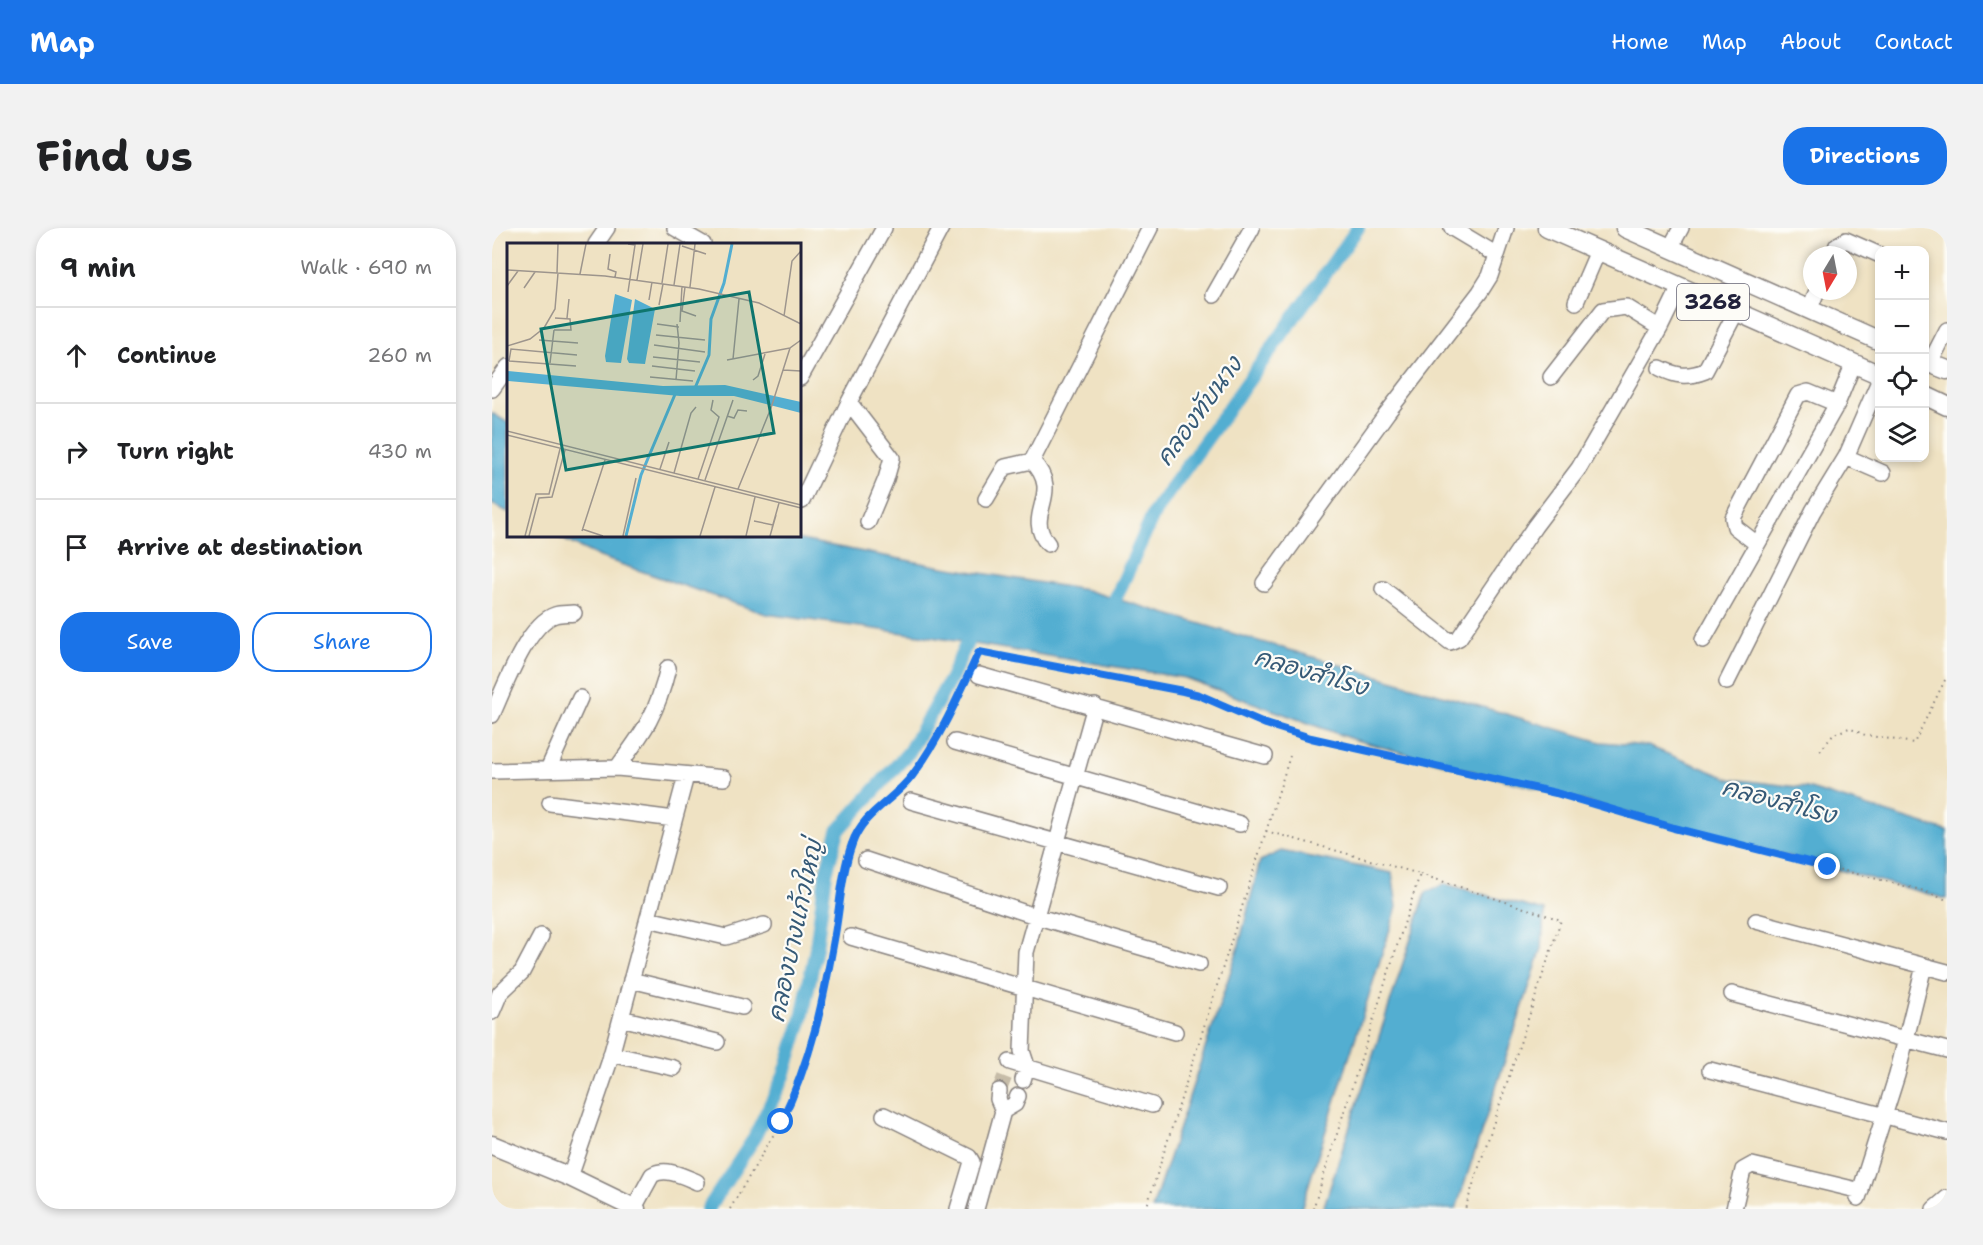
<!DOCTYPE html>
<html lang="en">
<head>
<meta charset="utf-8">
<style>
  body { margin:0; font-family:"Shantell Sans","Playpen Sans Thai",sans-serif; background:#f2f2f2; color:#202124 }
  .controls { position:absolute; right:18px; top:18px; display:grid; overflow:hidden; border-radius:12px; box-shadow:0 3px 9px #0003 }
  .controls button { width:54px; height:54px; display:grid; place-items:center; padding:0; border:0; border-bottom:2px solid #e0e0e0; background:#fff; color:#202124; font:30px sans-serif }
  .compass { position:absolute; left:1311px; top:18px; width:54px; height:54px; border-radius:50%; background:#fff; box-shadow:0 3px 9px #0003; rotate:190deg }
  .stop { position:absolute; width:18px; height:18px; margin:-14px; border:4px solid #1a73e8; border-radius:50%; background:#fff }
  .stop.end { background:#1a73e8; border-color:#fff; box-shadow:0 2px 6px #0008 }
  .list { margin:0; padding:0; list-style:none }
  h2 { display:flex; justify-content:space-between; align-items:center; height:78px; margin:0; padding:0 24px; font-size:26px }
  h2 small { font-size:20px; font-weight:400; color:#757577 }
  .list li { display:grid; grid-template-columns:39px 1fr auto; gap:18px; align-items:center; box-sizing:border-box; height:96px; padding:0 24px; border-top:2px solid #e0e0e0 }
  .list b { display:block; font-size:22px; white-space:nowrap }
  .list em { font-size:20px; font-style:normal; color:#757577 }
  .actions { display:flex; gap:12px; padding:18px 24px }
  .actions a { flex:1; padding:14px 0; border:2px solid #1a73e8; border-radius:24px; text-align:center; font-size:21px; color:#1a73e8 }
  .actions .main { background:#1a73e8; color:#fff }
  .icon { flex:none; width:33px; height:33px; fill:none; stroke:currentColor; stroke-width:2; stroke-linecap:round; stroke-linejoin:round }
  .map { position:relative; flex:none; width:1455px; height:981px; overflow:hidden; border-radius:24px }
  header { display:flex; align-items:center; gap:36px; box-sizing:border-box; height:84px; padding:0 30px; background:#1a73e8; color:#fff }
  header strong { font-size:28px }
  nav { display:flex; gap:33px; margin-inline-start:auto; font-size:21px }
  .intro { display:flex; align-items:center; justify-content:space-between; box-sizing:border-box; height:144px; padding:0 36px }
  h1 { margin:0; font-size:42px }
  .button { padding:15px 27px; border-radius:24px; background:#1a73e8; color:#fff; font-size:21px; font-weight:700 }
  main { display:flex; gap:36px; padding:0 36px }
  aside { flex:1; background:#fff; border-radius:24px; box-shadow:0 3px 9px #0003 }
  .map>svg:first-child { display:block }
  .water { fill:#53aed1; stroke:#3a6886; stroke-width:1.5 }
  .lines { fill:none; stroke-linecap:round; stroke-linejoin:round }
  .canal { stroke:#53aed1; stroke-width:14 }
  .minor-tunnel { stroke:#c6bca8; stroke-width:15; stroke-dasharray:15 8; stroke-linecap:butt }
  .minor-casing { stroke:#88827f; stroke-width:18 }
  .major-casing { stroke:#88827f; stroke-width:21 }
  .path { stroke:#88827f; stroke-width:2; stroke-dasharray:1.5 4.5; stroke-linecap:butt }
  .minor { stroke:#fff; stroke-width:15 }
  .major { stroke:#fff; stroke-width:18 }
  .route { stroke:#1a73e8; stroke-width:8 }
  .labels { text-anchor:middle; stroke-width:4.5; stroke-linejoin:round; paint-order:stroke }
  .shield { fill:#fdfcf7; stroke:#646373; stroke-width:1.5 }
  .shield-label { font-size:21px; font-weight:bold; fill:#22223b }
  .water-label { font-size:24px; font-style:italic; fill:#365a77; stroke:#fdfcf7 }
  .inset-river { fill:none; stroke:#53aed1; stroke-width:3 }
  .inset-road { fill:none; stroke:#9d958d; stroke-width:1.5 }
  .view { fill:#0f766e; fill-opacity:0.15; stroke:#0f766e; stroke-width:3 }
  .inset-edge { fill:none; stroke:#22223b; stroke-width:3 }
</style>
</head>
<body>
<header>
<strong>Map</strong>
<nav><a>Home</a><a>Map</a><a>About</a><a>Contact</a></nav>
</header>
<div class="intro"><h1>Find us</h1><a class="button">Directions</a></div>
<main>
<aside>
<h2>9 min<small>Walk · 690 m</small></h2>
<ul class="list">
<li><svg class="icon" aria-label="ahead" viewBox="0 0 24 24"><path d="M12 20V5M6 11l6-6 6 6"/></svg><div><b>Continue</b></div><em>260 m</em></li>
<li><svg class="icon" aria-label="right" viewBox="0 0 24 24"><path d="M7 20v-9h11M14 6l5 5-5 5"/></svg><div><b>Turn right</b></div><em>430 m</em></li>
<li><svg class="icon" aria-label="arrive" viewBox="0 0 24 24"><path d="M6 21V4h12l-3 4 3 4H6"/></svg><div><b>Arrive at destination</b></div></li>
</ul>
<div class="actions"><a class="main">Save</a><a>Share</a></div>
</aside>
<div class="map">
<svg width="1455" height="981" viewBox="0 0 1455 981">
  <rect width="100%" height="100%" fill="#fdfcf7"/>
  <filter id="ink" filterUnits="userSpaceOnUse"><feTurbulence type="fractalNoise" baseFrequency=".0167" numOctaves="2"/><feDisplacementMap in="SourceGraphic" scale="12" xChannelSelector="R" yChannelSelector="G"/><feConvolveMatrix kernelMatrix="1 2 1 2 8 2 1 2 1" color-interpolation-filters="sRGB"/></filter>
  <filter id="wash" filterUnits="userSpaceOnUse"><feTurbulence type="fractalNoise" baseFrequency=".008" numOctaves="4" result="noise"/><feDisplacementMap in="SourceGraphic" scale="24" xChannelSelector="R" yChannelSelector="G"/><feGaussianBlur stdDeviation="1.35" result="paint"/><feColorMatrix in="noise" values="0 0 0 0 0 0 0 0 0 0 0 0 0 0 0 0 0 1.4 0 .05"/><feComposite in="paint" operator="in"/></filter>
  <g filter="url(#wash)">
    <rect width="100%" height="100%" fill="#efe2c3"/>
    <path class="water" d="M0,185L16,195V284L0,276Z
      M64,308H288L445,338L594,362L1109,514L1156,518L1238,551L1315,560L1455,603V671L860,511L693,450L427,407L274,386L108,329Z
      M789,623L900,645L905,679L809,981H660L746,721L768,633Z
      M953,656L1052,683L1050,720L964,981H831L934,664Z"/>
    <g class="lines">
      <path class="canal" d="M616,387L663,283L866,0
        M216,981L261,912L292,848L310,790L324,720L334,645L346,603L417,524L459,450L482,399"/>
    </g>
  </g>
  <g filter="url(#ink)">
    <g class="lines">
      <path class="minor-tunnel" d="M507,863L513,848"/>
      <defs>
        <path id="minor" d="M183,0L211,16
          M960,0L1005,27
          M104,16L115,0
          M1178,20L1189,0
          M1341,27L1345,17L1354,12L1388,27
          M722,67L760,0
          M1084,74L1106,23
          M1317,82L1325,63
          M1438,135L1455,102
          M1168,140C1184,148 1195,150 1213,143L1244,84
          M1059,149L1111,82L1134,79L1168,100
          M308,150L392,0
          M0,161L16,139
          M1354,229L1391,245
          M540,233C573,267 530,285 556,316
          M494,271L513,239L540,233L658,0
          M310,273L357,174
          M376,294L394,251L400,230L357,174L449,0
          M1265,316L1243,299L1241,290L1306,167L1316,164L1345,176
          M772,355L895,185L988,64L998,48L1014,0
          M891,361L958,414L967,410L1043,298L1087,240L1168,100L1188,59
          M1211,412L1345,176L1361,137
          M487,447L773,528
          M1235,454L1321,283L1354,229L1388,151
          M0,487C12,461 35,396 63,387C69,385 76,386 82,385
          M463,514L748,596
          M57,539L88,470
          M125,540C153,502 165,486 176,440
          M0,543L125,540L232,550
          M419,573L727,660
          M58,575L182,591
          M374,632L543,688L707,736
          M156,691L234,709L272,697
          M1264,693L1455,744
          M359,709L683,804
          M139,752L250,779
          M1240,766L1455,822
          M0,784L8,765L30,744L49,708
          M129,790L225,814
          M119,826L182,840
          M518,834L660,877
          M1218,842L1455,904
          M531,852L535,838L530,823L534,724L603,478
          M511,883L523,876L526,868
          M392,887L477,929L480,934L466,981
          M78,949L117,835L194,548
          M1366,970L1405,847L1432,738
          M142,980L160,947C174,939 191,948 205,954
          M484,981L511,883L506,871L507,863
          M1242,981L1251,942L1260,937L1369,963
          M1442,981L1455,970"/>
        <path id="major" d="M1055,0L1388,147
          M1133,0L1388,113
          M1432,133L1455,142
          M1432,167L1455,178
          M0,917L78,949L144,981"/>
      </defs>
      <use href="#minor" class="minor-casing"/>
      <use href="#major" class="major-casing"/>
      <path class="path" d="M483,434L487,424L691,463L707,467L774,496L819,510L1064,565L1182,600L1429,662L1455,672
        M1328,523L1342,506L1357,500L1373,507L1422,515L1455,448
        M774,603L928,646L821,981
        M928,646L1069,692L973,981
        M238,981L289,894L317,829L329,789L359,616L375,589L413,557L430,534L474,452
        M654,981L798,528"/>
      <use href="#minor" class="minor"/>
      <use href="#major" class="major"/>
    </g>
  </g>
  <g class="lines" filter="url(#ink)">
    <path class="route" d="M289,894C320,830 331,775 343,706C348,677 350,643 360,616C371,584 401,573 420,548C448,511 467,467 487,424L691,463L707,467L774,496L819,510L1064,565L1182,600L1336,639"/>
  </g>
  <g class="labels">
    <rect class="shield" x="1185" y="56" width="72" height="36" rx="4.5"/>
    <g class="shield-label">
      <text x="1221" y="81">3268</text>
    </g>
    <g class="water-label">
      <text transform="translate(707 183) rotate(-54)" y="8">คลองทับนาง</text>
      <text transform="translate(819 444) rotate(16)" y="8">คลองสำโรง</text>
      <text transform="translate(1287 573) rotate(15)" y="8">คลองสำโรง</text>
      <text transform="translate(303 703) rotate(-78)" y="8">คลองบางแก้วใหญ่</text>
    </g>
  </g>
  <g transform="translate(15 15)">
    <rect width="294" height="294" fill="#efe2c3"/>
    <path d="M108,51L125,57L114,120L99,119L98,113ZM128,56L148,66L138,121L122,120L120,116ZM0,128L156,143L218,142L294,159V170L227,153H173L0,138Z" fill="#53aed1"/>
    <path class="inset-river" d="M188,145L202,112L204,76L217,40L225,1M119,293L134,232L169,149"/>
    <path class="inset-road" d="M175,3L199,11M103,11L101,26L109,29L108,34M0,27L98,33L192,46L252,60L294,81M50,30L51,1M73,31L79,1M130,37L136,1M155,40L161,1M167,42L173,1M0,43L11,28M178,44L175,68L189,73M183,44L188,1M17,45L28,29M121,49L128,2L121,1M142,57L145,39M152,62L156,41M277,73L285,18L294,8M60,75L62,56M173,79L175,43M150,81L172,84M47,87H64L63,76L48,75M149,92L198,97M32,97L71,100M147,102L198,109M0,103L23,96L37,85L48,66L51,30M146,114L193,119M226,116L232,56M220,117L283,105M2,118L4,106L70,112M2,118L69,123M43,120L47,87M145,123L188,128M276,127L294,128M143,134L186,138M169,137L172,100L170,81M246,137L251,133L258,111M220,173L227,175L231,167L240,168M0,188L294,262M0,192L294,265M153,226L162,199M167,230L184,170L189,164M191,236L212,174L204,167L206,157M198,237L226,157M231,246L264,165L283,105L294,97M247,278L266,282M265,285L272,260M75,286L96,293M75,288L98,217M18,293L29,251H42L53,206M22,293L32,255L45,254L58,207M116,293L129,235M193,293L208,244M239,293L248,254M263,293L269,272"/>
    <path class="view" d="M242,49L267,190L59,227L34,86Z"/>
    <rect width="294" height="294" class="inset-edge"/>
  </g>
</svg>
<div class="controls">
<button>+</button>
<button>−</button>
<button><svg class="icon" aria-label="locate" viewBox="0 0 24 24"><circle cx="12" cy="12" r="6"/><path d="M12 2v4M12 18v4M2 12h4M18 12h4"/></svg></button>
<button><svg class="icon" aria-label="layers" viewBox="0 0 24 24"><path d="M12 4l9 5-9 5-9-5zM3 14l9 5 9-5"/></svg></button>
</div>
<svg class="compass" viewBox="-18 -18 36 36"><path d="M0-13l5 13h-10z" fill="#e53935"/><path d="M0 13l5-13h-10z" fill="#757577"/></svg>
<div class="stop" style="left:289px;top:894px"></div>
<div class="stop end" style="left:1336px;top:639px"></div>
</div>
</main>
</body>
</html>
